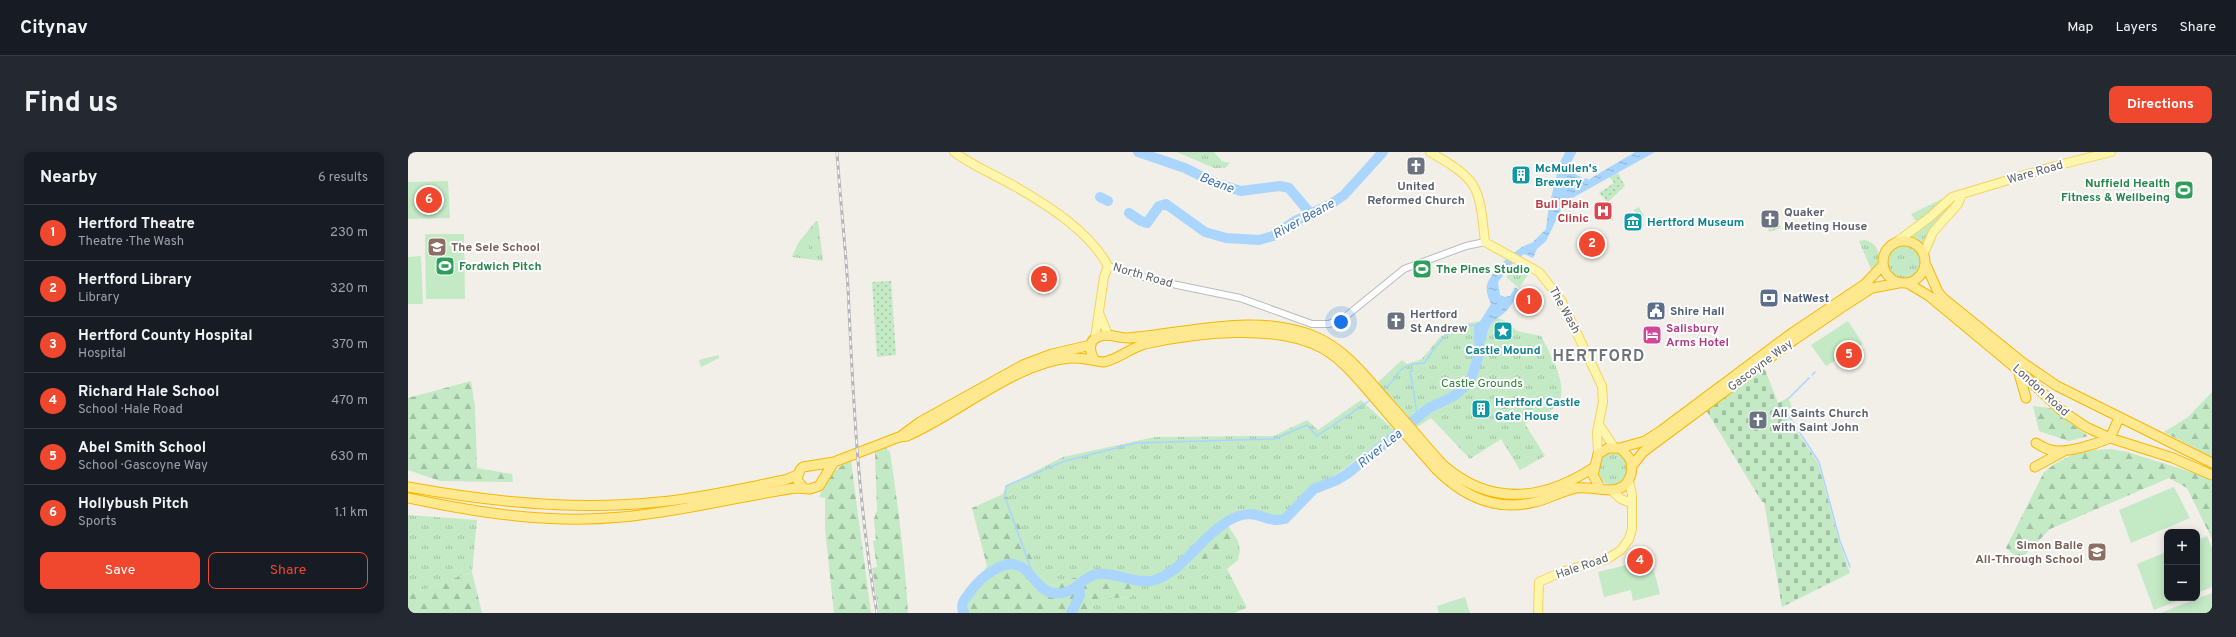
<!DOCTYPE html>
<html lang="en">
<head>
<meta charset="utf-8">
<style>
  body { margin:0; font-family:Overpass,sans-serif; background:#242831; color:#f1f3f6 }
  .controls { position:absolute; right:12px; bottom:12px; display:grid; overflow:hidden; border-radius:8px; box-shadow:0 2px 10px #0003 }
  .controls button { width:36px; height:36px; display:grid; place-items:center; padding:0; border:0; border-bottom:1px solid #363941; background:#171b24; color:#f1f3f6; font:20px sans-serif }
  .you { position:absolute; left:933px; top:170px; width:14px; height:14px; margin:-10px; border:3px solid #fff; border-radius:50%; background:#1a73e8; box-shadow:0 0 0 6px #1a73e833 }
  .badge { display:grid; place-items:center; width:26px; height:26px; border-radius:50%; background:#f0482f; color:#fff; font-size:13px; font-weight:700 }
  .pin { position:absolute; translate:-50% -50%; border:2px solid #fff; box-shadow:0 1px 4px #0006 }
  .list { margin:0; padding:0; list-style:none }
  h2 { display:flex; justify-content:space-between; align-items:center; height:52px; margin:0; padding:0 16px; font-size:17px }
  h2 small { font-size:13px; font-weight:400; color:#9ea1a6 }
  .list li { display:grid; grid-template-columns:26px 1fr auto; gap:12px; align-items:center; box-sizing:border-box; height:56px; padding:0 16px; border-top:1px solid #363941 }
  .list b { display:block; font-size:15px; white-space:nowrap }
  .list p { margin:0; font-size:13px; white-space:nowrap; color:#9ea1a6 }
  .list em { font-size:13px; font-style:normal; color:#9ea1a6 }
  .actions { display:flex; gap:8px; padding:12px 16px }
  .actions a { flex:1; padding:9px 0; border:1px solid #f0482f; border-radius:8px; text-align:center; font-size:14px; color:#f0482f }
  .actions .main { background:#f0482f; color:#fff }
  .map { position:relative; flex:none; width:1804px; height:461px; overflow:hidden; border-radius:8px }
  header { display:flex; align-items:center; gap:24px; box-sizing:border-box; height:56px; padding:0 20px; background:#171b24; border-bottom:1px solid #363941 }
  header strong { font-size:19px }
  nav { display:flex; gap:22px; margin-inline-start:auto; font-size:14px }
  .intro { display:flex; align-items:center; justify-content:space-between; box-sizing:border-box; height:96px; padding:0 24px }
  h1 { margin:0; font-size:28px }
  .button { padding:10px 18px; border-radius:8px; background:#f0482f; color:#fff; font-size:14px; font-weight:700 }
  main { display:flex; gap:24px; padding:0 24px }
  aside { flex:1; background:#171b24; border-radius:8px; box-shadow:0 2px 10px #0003 }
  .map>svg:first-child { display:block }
  .grass { fill:url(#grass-tufts) }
  .forest { fill:url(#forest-firs) }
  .cemetery { fill:url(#cemetery-stones) }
  .garden { fill:url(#garden-dots) }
  .pitch { fill:#c3e9c5 }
  .water { fill:url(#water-ripples) }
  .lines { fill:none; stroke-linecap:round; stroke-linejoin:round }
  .stream { stroke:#a9d5ff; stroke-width:1.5 }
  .river { stroke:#a9d5ff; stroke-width:10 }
  .minor-casing { stroke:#b9bcc1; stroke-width:8 }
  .major-casing { stroke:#f7d35b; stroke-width:10 }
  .highway-casing { stroke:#f8b800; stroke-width:11 }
  .minor { stroke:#fff; stroke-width:6 }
  .major { stroke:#fff6ae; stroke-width:8 }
  .highway { stroke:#ffe990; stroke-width:9 }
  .rail-casing { stroke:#b6b6b8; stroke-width:3 }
  .rail { stroke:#fff; stroke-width:1.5; stroke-dasharray:4.5; stroke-linecap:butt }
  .labels { text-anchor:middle; stroke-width:4; stroke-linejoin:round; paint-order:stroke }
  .culture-label { font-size:12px; font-weight:bold; fill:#0d838f; stroke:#fff; text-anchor:start }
  .street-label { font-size:12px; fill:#5e6268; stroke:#fff }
  .leisure-label { font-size:12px; font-weight:bold; fill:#27864d; stroke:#fff; text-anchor:start }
  .worship-label { font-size:12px; font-weight:bold; fill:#5b616d; stroke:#fff; text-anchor:start }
  .health-label { font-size:12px; font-weight:bold; fill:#be3a42; stroke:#fff; text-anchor:end }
  .education-label { font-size:12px; font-weight:bold; fill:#785e54; stroke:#fff; text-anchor:start }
  .service-label { font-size:12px; font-weight:bold; fill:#4e5e75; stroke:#fff; text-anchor:start }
  .hotel-label { font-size:12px; font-weight:bold; fill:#b23c85; stroke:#fff; text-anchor:start }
  .park-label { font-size:12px; fill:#31833a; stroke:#fff }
  .water-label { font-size:13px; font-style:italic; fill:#4173b7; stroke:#fff }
  .district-label { font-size:16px; font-weight:bold; letter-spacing:1px; fill:#6f747a; stroke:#fff }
</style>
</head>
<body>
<header>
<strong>Citynav</strong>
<nav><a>Map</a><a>Layers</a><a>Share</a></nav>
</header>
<div class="intro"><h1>Find us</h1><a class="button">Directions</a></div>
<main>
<aside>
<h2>Nearby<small>6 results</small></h2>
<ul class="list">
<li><span class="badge">1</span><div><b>Hertford Theatre</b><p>Theatre · The Wash</p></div><em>230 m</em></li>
<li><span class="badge">2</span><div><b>Hertford Library</b><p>Library</p></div><em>320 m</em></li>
<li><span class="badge">3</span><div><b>Hertford County Hospital</b><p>Hospital</p></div><em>370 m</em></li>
<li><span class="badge">4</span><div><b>Richard Hale School</b><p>School · Hale Road</p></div><em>470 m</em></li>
<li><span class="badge">5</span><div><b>Abel Smith School</b><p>School · Gascoyne Way</p></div><em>630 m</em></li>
<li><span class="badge">6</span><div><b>Hollybush Pitch</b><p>Sports</p></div><em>1.1 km</em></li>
</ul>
<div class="actions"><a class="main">Save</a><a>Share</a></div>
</aside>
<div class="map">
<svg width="1804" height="461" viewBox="0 0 1804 461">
  <defs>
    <pattern id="grass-tufts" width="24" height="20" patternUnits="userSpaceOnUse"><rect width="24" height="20" fill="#c3e9c5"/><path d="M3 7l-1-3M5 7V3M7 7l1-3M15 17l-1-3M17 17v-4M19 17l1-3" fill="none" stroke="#a2c0a4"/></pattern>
    <pattern id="forest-firs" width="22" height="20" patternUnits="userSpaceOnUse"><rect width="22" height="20" fill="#c3e9c5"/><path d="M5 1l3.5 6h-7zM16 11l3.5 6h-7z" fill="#a2c0a4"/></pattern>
    <pattern id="cemetery-stones" width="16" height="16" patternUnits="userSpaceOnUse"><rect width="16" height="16" fill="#c3e9c5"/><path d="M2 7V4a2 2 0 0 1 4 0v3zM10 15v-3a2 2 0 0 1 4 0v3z" fill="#a2c0a4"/></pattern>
    <pattern id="garden-dots" width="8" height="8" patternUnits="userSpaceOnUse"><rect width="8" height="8" fill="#c3e9c5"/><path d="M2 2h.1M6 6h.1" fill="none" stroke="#a2c0a4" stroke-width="1.8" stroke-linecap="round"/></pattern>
    <pattern id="water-ripples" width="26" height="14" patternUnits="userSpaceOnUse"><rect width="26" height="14" fill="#a9d5ff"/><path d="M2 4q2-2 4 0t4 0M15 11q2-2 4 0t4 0" fill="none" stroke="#8db0d2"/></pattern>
  </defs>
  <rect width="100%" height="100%" fill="#f1efe7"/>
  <path class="grass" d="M769,0H806L814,9L822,11L817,16H806Z
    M1536,46L1537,48L1512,70L1507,68L1503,62Z
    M1539,54L1541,57L1522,78L1515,94L1500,86Z
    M408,69H410L415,109L384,105L390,91Z
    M1457,88C1473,93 1473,105 1466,117H1463L1451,89Z
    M1479 111a17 17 0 1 1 34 0a17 17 0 1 1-34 0Z
    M1106,114L1121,121L1111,136L1098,125Z
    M1089,166L1098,169L1109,179L1133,184C1141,199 1163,237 1149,253C1142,261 1126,266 1117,272L1137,304L1112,318L1093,287L1062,307L1023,266L1009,275L969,231L994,208L999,212L1014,207L1032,185L1061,171Z
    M311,203V206L293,215L291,208Z
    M953,248L987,279L948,307L938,316L919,328L903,334L876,364C853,367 843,348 821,364L819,372L815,375L785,395L794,409L830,389L832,399L830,408L819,417L839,456L826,461H681L688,447L723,445L665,426L643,434L629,420L602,347L595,342L598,334L655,305L747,285L866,284L899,268L910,278Z
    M1189 317a16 16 0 1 1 32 0a16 16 0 1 1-32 0Z
    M0,363L69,368L64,420L0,443Z"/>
  <path class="forest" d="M63,229L67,255L69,316L104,322L105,330L32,329L0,318V246Z
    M1804,240V305L1756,280L1780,265Z
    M1625,254L1642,256L1680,284L1661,289L1631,279Z
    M478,296L482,300C490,354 497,407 500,461H471L464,416L469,415L465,389L468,388L466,367L469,358L467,300Z
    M1703,297L1719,300L1793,323L1804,329V387L1779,336L1761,326L1642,377L1612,408L1598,396L1636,320L1648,311L1664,303L1685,298Z
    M443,309L463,461H426L417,377V346L411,345C419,329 425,316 443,309Z
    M595,342L602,347L629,420L643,434L665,426L718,419L730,435L723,445L688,447L681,461H556L555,448L579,414L564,356Z
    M819,372L830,389L794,409L785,396Z
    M64,420L74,461H0V443Z"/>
  <path class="cemetery" d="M1356,215L1370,251L1380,246L1384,255L1375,259L1410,311L1431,389L1442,421L1374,455L1356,350H1354L1298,258Z"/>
  <path class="garden" d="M1210,21L1217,34L1200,50L1191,41L1206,31L1202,25Z
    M1231,55L1236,64L1228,67L1225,62L1228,61L1226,58Z
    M1370,68L1373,76L1361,80L1359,73Z
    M483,129L488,203L469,205L464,130Z"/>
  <path class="pitch" d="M40,29L42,66L0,67V30Z
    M17,82H56L57,147H18Z
    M391 95a5 5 0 1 1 10 0a5 5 0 1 1-10 0Z
    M13,104L15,152H0V105Z
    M1440,169L1455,192L1418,214L1403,193Z
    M1766,335L1782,366L1723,391L1711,358Z
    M1799,384L1804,396V435L1789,441V388Z
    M1759,400V446H1777L1746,458L1729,412Z
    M1243,407L1252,442L1225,449L1223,438L1196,445L1190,420Z
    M1804,441V461H1752Z
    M1057,445L1062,461H1031L1029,454Z"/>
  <path class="water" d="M1227,0H1247L1157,50L1138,89L1129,97L1125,106L1116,102L1104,112L1090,130L1092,143L1097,145L1102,144L1107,135L1112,139C1108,144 1105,151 1101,156C1089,170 1080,166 1078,189L1066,186V173L1071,171L1083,152C1080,145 1076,136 1081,128C1087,116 1111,93 1124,91L1138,77L1141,53L1152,13L1176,27L1179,26L1180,28Z"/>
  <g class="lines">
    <path class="stream" d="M1005,217L1002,220C1003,222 1009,259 1009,265
      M1404,223L1407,220
      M974,239C993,225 986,212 1016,211C1028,195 1044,167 1068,174
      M1381,246L1401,226
      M1375,255L1411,310L1432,389L1442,415
      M628,431L597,345L598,334L657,309L728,291L866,287L899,273L909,284L961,249"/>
    <path class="river" d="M730,0L777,16L807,31L833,39L872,34L881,36L902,61
      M1153,28L1154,17L1163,0
      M692,45L700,49
      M721,61L733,69L739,71L751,54L758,52L797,80L818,86L851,88L865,84L887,69L923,52L936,43L975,0
      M556,461C551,452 557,447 562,440C571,427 598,403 615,416C628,426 633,444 654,441C668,440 676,423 690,422C710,420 727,433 747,428C775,420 797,378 828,365C848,356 859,372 877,367L906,337L929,328L939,322L1021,256L1046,244L1062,230L1072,199L1071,188L1075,174
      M663,461L672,443L671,433"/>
    <defs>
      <path id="minor" d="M700,114L745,128L832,146L904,172H921L937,165L996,117L1058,94L1077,90"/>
      <path id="major" d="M546,0C565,14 587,23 608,35C641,54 682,80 700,114L696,125L687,186
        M1022,0C1072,29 1071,34 1077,90L1131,120L1153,148L1194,234L1195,250L1189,280L1190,302
        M1490,89L1522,65L1544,45L1647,14L1703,0
        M1516,101L1525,80L1550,52L1553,44
        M692,163L700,183
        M1192,274L1206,295
        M1204,339L1213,347L1223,351
        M1130,461L1131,430L1156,419L1199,407L1213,398L1221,387L1224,377V343L1221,329"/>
      <path id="highway" d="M1475 110a21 21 0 1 1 42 0a21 21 0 1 1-42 0Z
        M1518,113L1530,140L1535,146L1614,210L1649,234L1804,311
        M1501,132L1521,144L1610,218L1653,258L1678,275L1702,286L1765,306L1804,323
        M686,207C682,201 680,190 688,186C698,180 709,186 720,186C780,181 850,160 908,185C938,198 958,225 979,249C998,270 1016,292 1035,313C1082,354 1134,349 1185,316
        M1610,218L1618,246
        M493,284L512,270L615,213L644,202L683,193
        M1628,291C1633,294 1637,297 1643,298C1657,302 1688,292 1702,286L1711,266
        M1212,296L1237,289L1254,278L1384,181L1457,132L1475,113
        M1224,314L1235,300L1386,188L1433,156L1464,136L1491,131
        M1627,315L1656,299
        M0,335C82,350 168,359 251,350C294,346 336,336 377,328L389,323
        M395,336L389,327L392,318L395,315L426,310L491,285L499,284C550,262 608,210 663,206C675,205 685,209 696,210C711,207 722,196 737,192C786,181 868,171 914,196C937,209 953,231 970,250C989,273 1009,295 1028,317C1055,344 1088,360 1127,350C1141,347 1153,339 1168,336C1187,333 1216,349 1223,322C1226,310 1221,304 1212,296H1200L1190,302L1185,323L1192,336
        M0,346C70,361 142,372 214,365C272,360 329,345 387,336L402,337L411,334L426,310"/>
    </defs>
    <use href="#minor" class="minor-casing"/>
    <use href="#major" class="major-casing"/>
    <use href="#highway" class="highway-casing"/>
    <use href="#minor" class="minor"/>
    <use href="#major" class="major"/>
    <use href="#highway" class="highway"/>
    <defs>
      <path id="rail" d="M429,0C432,45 437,90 440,136C445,245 450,353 469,461"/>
    </defs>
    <use href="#rail" class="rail-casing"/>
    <use href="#rail" class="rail"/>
  </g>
  <defs>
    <symbol id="church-square" viewBox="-11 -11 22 22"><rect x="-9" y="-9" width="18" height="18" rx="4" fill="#6b7280" stroke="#fff"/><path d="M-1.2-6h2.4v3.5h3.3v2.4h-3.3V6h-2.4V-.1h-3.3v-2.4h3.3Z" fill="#fff"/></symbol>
    <symbol id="building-square" viewBox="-11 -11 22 22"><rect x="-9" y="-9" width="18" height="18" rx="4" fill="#0f9aa8" stroke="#fff"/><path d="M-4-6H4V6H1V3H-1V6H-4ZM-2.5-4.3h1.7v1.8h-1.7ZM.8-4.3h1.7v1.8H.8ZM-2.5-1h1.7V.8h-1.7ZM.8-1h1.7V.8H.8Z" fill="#fff"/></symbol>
    <symbol id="stadium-square" viewBox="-11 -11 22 22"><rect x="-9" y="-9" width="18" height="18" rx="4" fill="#2e9e5b" stroke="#fff"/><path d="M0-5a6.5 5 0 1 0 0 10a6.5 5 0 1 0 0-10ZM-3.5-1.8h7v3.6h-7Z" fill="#fff"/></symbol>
    <symbol id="hospital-square" viewBox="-11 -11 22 22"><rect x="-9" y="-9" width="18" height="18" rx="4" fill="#e0444e" stroke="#fff"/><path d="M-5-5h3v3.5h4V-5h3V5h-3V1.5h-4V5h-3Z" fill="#fff"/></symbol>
    <symbol id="museum-square" viewBox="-11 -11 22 22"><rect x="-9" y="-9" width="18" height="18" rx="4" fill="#0f9aa8" stroke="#fff"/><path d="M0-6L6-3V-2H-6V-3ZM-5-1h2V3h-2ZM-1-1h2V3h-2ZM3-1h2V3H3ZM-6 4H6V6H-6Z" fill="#fff"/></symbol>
    <symbol id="school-square" viewBox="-11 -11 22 22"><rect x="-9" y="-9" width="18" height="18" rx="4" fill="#8d6e63" stroke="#fff"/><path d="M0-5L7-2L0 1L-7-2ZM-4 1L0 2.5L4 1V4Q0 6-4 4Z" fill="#fff"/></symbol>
    <symbol id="bank-square" viewBox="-11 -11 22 22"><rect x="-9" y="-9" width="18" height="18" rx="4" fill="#5c6f8a" stroke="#fff"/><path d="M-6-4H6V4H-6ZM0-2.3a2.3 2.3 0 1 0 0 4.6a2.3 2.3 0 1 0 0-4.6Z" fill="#fff"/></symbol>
    <symbol id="civic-square" viewBox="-11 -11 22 22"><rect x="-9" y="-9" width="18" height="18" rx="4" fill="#5c6f8a" stroke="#fff"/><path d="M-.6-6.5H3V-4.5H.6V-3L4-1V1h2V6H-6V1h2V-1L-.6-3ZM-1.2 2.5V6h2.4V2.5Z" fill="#fff"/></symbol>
    <symbol id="sight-square" viewBox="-11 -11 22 22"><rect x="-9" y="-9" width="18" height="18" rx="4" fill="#0f9aa8" stroke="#fff"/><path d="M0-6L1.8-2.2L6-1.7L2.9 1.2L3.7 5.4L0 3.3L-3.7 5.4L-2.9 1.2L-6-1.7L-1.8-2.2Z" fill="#fff"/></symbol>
    <symbol id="hotel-square" viewBox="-11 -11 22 22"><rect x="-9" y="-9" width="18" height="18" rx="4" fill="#d1479c" stroke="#fff"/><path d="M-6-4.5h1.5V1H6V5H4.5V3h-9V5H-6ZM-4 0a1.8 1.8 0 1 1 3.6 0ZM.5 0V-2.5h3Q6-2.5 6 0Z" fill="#fff"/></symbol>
  </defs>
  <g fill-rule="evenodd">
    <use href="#church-square" x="997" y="3" width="22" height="22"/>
    <use href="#building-square" x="1102" y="12" width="22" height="22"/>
    <use href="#stadium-square" x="1765" y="27" width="22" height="22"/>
    <use href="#hospital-square" x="1184" y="48" width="22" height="22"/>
    <use href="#church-square" x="1351" y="56" width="22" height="22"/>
    <use href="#museum-square" x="1214" y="59" width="22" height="22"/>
    <use href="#school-square" x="18" y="84" width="22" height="22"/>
    <use href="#stadium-square" x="26" y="103" width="22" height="22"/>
    <use href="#stadium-square" x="1003" y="106" width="22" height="22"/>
    <use href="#bank-square" x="1350" y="135" width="22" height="22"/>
    <use href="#civic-square" x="1237" y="148" width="22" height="22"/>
    <use href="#church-square" x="977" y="158" width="22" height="22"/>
    <use href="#sight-square" x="1084" y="168" width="22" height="22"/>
    <use href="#hotel-square" x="1233" y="172" width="22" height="22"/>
    <use href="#building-square" x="1062" y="246" width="22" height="22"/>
    <use href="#church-square" x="1339" y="257" width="22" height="22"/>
    <use href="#school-square" x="1678" y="389" width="22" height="22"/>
  </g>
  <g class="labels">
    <g class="culture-label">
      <text x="1127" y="20">McMullen's<tspan x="1127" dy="14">Brewery</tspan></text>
      <text x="1239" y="74">Hertford Museum</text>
      <text x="1095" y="202" text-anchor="middle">Castle Mound</text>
      <text x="1087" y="254">Hertford Castle<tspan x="1087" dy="14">Gate House</tspan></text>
    </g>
    <g class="street-label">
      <text transform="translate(1627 20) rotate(-16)" y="4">Ware Road</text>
      <text transform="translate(735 123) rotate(16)" y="4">North Road</text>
      <text transform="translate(1157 158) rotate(61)" y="4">The Wash</text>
      <text transform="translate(1352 213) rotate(-37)" y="4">Gascoyne Way</text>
      <text transform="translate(1633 238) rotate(42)" y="4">London Road</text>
      <text transform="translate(1174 414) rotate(-19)" y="4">Hale Road</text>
    </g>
    <g class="leisure-label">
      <text x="1762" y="35" text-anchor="end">Nuffield Health<tspan x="1762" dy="14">Fitness &amp; Wellbeing</tspan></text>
      <text x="51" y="118">Fordwich Pitch</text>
      <text x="1028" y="121">The Pines Studio</text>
    </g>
    <g class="worship-label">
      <text x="1008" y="38" text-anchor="middle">United<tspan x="1008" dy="14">Reformed Church</tspan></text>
      <text x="1376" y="64">Quaker<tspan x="1376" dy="14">Meeting House</tspan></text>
      <text x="1002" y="166">Hertford<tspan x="1002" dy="14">St Andrew</tspan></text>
      <text x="1364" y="265">All Saints Church<tspan x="1364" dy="14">with Saint John</tspan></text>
    </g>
    <g class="health-label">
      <text x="1181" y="56">Bull Plain<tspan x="1181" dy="14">Clinic</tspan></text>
    </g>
    <g class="education-label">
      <text x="43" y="99">The Sele School</text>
      <text x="1675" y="397" text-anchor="end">Simon Balle<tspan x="1675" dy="14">All-Through School</tspan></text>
    </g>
    <g class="service-label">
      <text x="1375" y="150">NatWest</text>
      <text x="1262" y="163">Shire Hall</text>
    </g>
    <g class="hotel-label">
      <text x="1258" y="180">Salisbury<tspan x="1258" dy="14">Arms Hotel</tspan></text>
    </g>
    <g class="park-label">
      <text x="1074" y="235">Castle Grounds</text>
    </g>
    <g class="water-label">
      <text transform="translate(809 30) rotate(21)" y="5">Beane</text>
      <text transform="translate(895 66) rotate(-29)" y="5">River Beane</text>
      <text transform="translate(971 296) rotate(-39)" y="5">River Lea</text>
    </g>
    <g class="district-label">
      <text x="1191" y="209">HERTFORD</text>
    </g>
  </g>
</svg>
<div class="controls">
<button>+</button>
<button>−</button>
</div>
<div class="you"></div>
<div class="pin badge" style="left:1121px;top:149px">1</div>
<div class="pin badge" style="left:1184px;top:92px">2</div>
<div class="pin badge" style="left:636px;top:127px">3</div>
<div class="pin badge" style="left:1232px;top:409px">4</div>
<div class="pin badge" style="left:1441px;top:203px">5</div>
<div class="pin badge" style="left:21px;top:48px">6</div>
</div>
</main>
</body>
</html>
